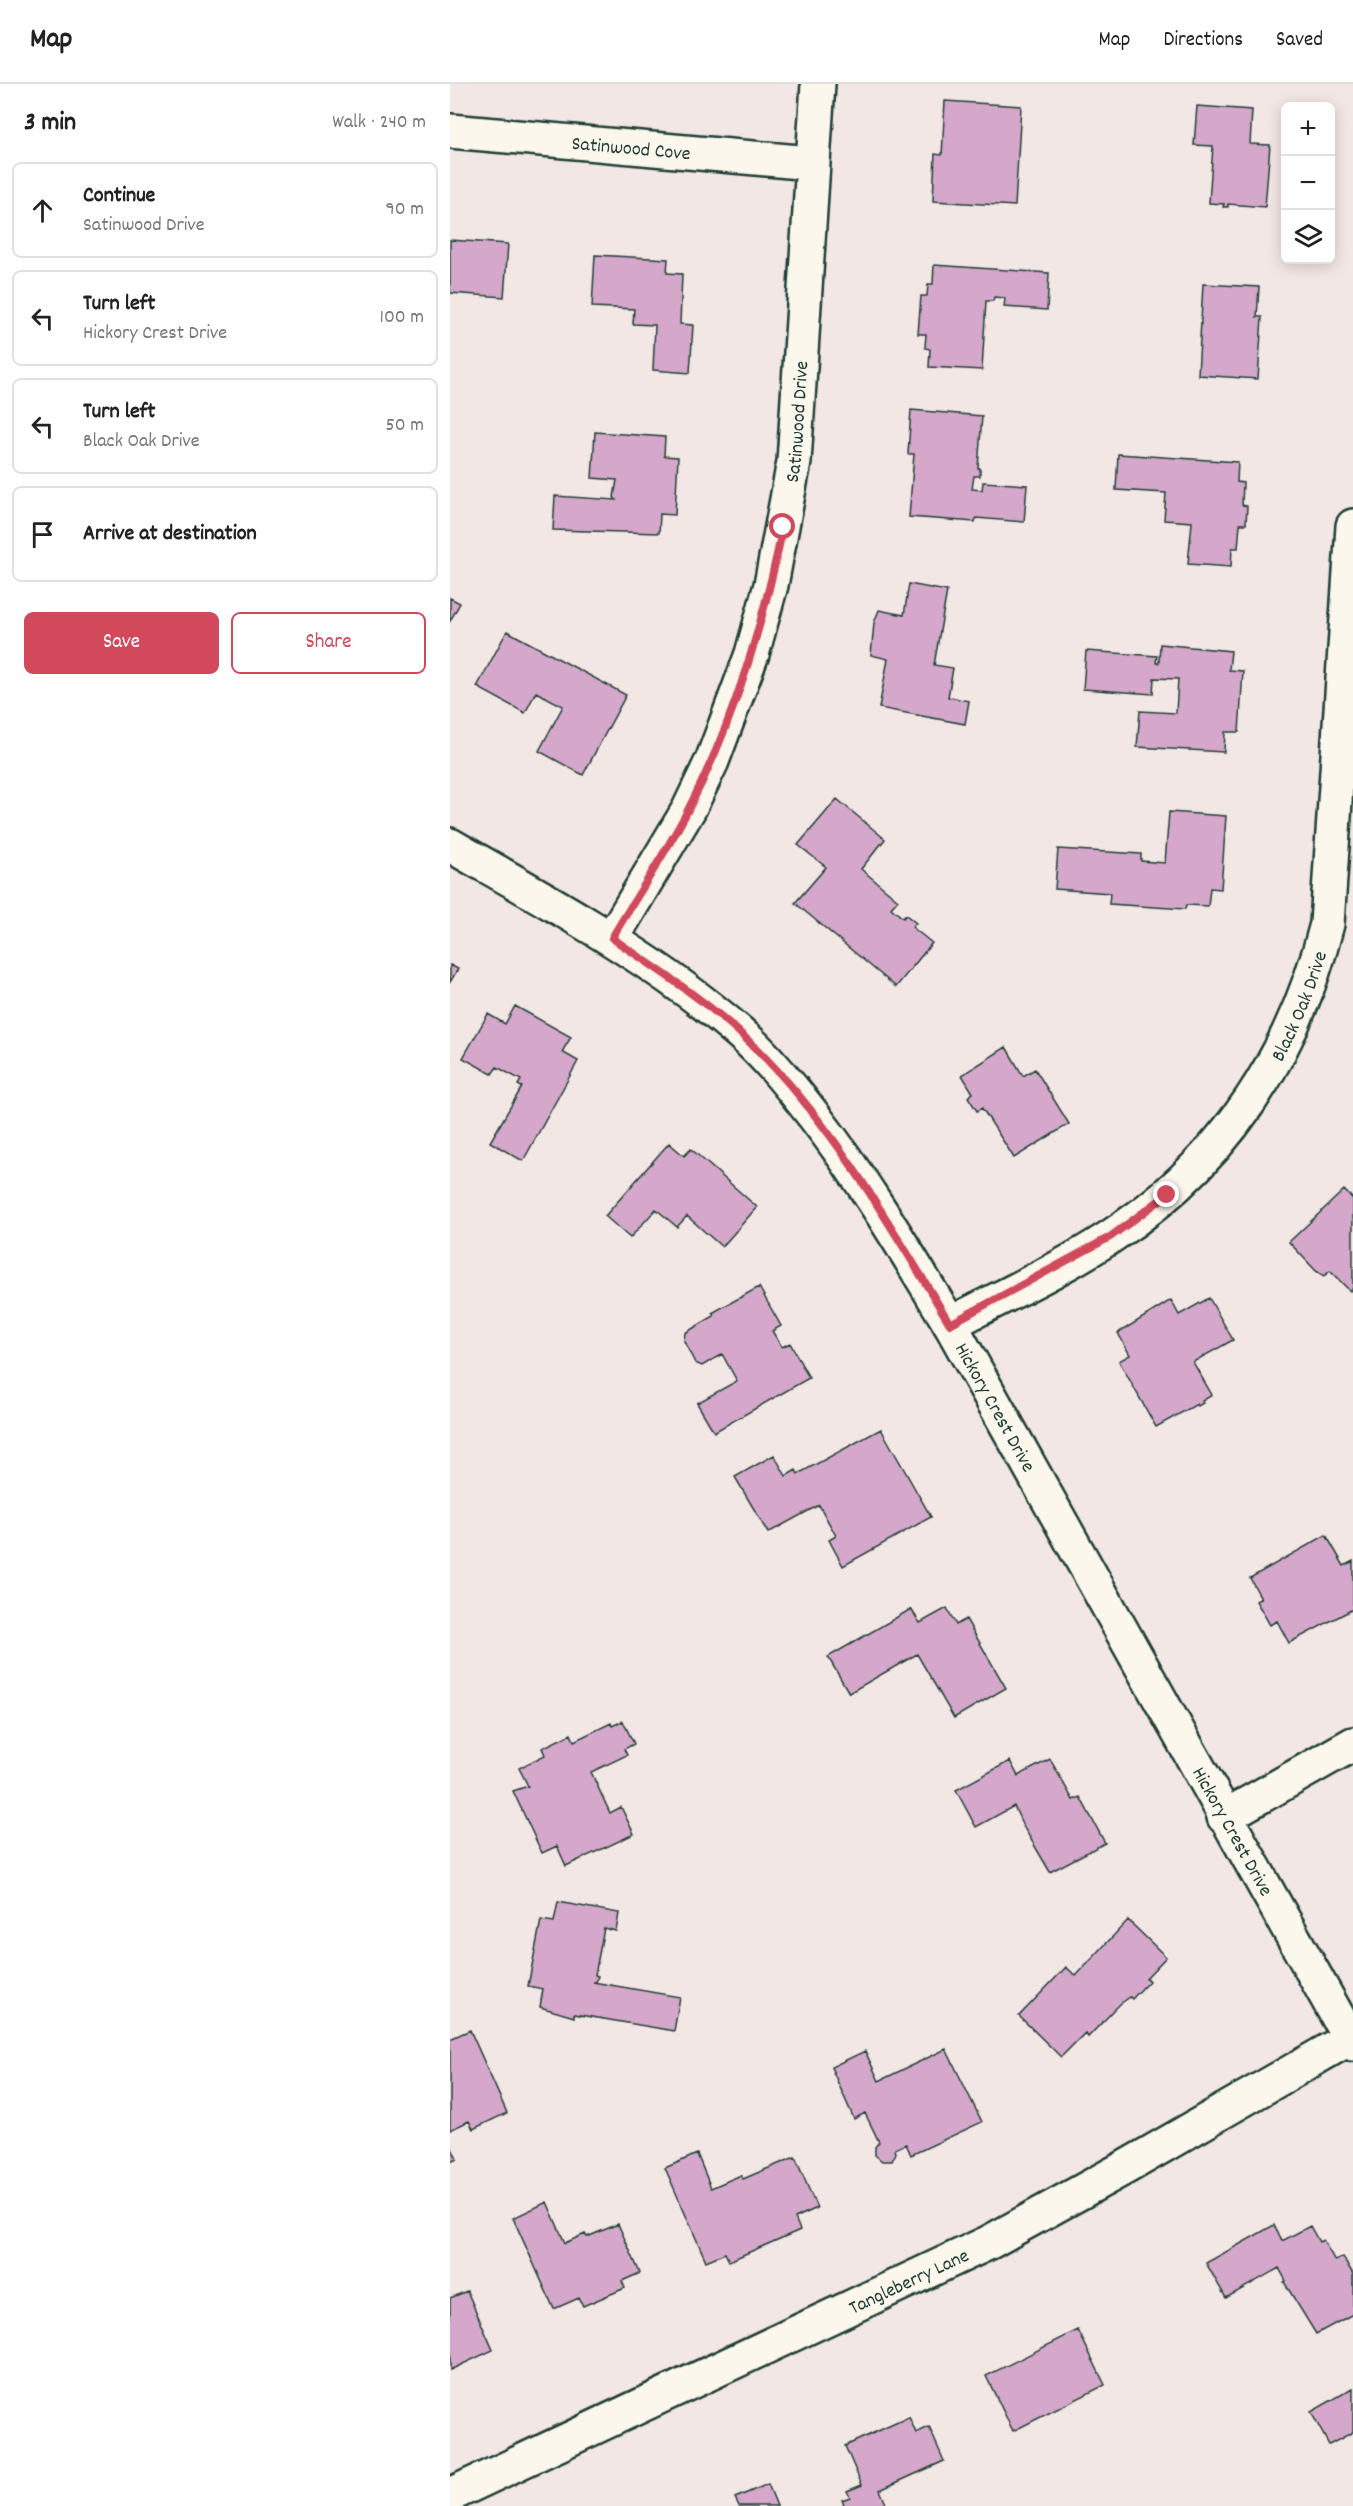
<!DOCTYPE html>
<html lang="en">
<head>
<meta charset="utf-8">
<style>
  body { margin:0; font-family:Dekko,sans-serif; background:#f2f2f2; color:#222 }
  .controls { position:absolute; right:18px; top:18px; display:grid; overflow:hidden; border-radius:9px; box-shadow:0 3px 15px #0003 }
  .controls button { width:54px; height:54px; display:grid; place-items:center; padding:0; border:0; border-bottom:2px solid #e0e0e0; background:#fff; color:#222; font:30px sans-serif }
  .stop { position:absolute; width:18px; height:18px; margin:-14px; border:4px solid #d1495b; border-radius:50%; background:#fff }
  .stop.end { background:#d1495b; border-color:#fff; box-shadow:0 2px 6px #0008 }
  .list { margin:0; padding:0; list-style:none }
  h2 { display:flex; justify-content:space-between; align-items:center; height:78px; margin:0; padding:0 24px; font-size:26px }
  h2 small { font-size:20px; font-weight:400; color:#767676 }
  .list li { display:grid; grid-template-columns:39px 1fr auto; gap:18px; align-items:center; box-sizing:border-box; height:96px; margin:0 12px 12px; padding:0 12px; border:2px solid #e0e0e0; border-radius:9px }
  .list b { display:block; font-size:22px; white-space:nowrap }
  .list p { margin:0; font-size:20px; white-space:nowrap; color:#767676 }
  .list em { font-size:20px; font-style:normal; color:#767676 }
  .actions { display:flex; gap:12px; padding:18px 24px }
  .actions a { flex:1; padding:14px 0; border:2px solid #d1495b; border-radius:9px; text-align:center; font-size:21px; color:#d1495b }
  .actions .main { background:#d1495b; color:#fff }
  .icon { flex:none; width:33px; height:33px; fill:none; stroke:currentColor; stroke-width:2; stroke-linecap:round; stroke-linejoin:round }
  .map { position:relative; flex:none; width:903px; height:2422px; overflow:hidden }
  header { display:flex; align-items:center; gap:36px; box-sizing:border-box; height:84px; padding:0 30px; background:#fff; border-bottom:2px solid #e0e0e0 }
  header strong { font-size:28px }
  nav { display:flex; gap:33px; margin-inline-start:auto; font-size:21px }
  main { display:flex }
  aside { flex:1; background:#fff }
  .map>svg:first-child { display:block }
  .building { fill:#d5a8cb; stroke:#1f3d34; stroke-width:1.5 }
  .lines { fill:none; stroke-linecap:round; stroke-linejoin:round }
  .minor-casing { stroke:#1f3d34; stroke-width:38 }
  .minor { stroke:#fbf7ec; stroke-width:33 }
  .route { stroke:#d1495b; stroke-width:8 }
  .labels { text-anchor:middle; stroke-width:5; stroke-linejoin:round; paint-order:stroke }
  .street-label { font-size:20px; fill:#1f3d34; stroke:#fbf7ec }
</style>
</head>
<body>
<header>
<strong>Map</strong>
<nav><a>Map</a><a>Directions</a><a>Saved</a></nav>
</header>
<main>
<aside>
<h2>3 min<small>Walk · 240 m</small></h2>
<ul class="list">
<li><svg class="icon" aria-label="ahead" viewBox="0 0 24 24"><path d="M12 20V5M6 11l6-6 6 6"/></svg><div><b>Continue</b><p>Satinwood Drive</p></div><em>90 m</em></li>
<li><svg class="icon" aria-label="left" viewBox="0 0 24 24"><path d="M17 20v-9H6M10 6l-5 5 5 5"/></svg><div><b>Turn left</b><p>Hickory Crest Drive</p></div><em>100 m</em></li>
<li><svg class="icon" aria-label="left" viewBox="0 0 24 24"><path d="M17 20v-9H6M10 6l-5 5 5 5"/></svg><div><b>Turn left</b><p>Black Oak Drive</p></div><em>50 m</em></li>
<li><svg class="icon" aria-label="arrive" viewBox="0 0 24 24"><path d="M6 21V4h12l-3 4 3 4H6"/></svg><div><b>Arrive at destination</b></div></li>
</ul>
<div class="actions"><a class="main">Save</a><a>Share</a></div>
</aside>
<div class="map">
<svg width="903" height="2422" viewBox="0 0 903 2422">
  <rect width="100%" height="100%" fill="#f3e7e5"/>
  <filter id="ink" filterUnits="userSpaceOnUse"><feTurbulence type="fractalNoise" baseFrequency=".0167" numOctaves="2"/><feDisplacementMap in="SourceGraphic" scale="12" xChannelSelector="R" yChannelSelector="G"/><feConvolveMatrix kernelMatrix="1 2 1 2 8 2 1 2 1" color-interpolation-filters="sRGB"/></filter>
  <g filter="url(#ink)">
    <path class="building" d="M495,17L571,22L565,122L483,117L485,70L492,71Z
      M747,22L802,26L800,60L820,61L815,123L778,120V123H773L774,120L759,119L763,62L744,61Z
      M0,156L58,160L54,213L0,209Z
      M145,171L218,175L217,189L232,190L230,240L243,241L240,289L203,286L205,241L183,240L184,225L142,223Z
      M484,181L599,189L597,226L554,223L555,214L544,213L543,217H536L532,286L479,283L480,265L475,264L476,250H468L471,212H477L478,200H483Z
      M753,200L809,203L807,233H812L808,295L748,291Z
      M461,326L532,332L528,384H530V392H524L522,405L532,406L533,398L577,401L574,438L526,434L525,438L459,433L464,370H458Z
      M145,348L215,353L214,372L228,373L225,431L210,430L209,449L103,446L105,412L166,416L164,413L167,396L142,394Z
      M668,370L788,378L787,398L793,399L792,421L797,422L796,440H790L788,464H782L781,483L738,480L742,438L714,436L716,409L666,406Z
      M459,500L497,507L484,581L503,584L498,613L519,617L515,640L429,624L438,575L421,571L424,539L429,526L454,531Z
      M0,514L10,519L0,537Z
      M57,547L176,611L133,691L89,667L113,622L86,608L75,629L27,603Z
      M710,560L781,567L779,586L793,587L789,648H775L774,668L687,663L690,627L726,629L728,595L704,594L703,610L633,605L636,567L707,572L706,579H709Z
      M387,715L435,755L411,785L448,816L441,824L453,834L456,831L466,839L462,843L482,859L446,903L345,819L376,783L348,761Z
      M719,728L776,732L771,805L760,804L758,822L736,821L735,825L659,820L660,809L605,805L608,765L691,770V777L715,779Z
      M0,881L8,885L0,898Z
      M65,922L121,953L112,968L128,977L73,1077L40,1058L72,1003L68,1001L71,996L47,983L42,990L13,974L38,930L55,940Z
      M556,963L573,992L585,985L619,1040L564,1074L532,1024L527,1027L518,1013L523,1009L512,991Z
      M219,1059L234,1072L241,1065L307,1123L272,1163L237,1132L227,1143L206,1125L180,1154L155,1132Z
      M894,1106L903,1115V1204L900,1207L880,1187L874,1192L866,1187L839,1158Z
      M309,1203L331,1242L322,1247L332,1263L340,1259L359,1294L264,1348L247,1319L287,1297L272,1270L252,1282L245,1279L234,1257L235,1249L264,1232L262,1229Z
      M759,1214L783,1256L743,1278L762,1311L752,1317L753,1319L748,1322L747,1320L706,1343L669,1277L680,1271L668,1249L721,1216L729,1231Z
      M431,1345L481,1433L393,1482L379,1456L386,1452L369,1421L318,1449L285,1393L324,1371L336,1392L346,1386L348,1390Z
      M876,1451L894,1482L903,1477V1525L839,1559L827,1537L820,1541L806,1517L811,1514L800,1494Z
      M497,1524L506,1541L516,1535L556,1604L504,1634L467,1570L399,1609L378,1573L461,1525L470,1539Z
      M173,1637L184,1660L174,1665L177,1671L141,1688L160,1729L171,1723L184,1750L116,1782L107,1762L92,1769L63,1707L78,1702L69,1684L95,1671L92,1664L121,1650L124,1657L161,1639L162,1642Z
      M600,1675L623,1716L630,1713L655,1759L600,1788L573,1742L564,1722L526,1743L506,1706L560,1677L568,1692Z
      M108,1818L169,1829L166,1847L154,1844L145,1891L148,1892L146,1898H143L230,1913L224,1947L124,1930V1933L90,1923L93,1905L78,1902L91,1836L104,1838Z
      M678,1836L716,1873L696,1894L699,1897L682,1915L680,1913L670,1920L638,1953L635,1949L611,1973L569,1932L616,1883L626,1892Z
      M20,1946L57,2029L23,2045L19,2037L0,2046V1955Z
      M496,1965L532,2038L461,2071L456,2060L445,2065L446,2069L442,2077H432L425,2071V2063L429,2058L415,2029L404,2035L381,1983L415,1967L429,1997Z
      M0,2060L7,2075L0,2078Z
      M247,2070L261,2104L291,2091L293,2095L345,2073L367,2124L345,2134L350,2146L279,2177L275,2169L256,2177L215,2084Z
      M97,2118L115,2159L135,2150L137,2153L168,2140L190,2189L172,2197L175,2204L133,2222L129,2214L104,2225L63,2134Z
      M824,2141L832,2157L860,2142L869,2158L873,2156L885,2177L893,2173L903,2190V2230L866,2250L834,2198L836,2197L829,2184L776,2214L756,2179Z
      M17,2207L43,2266L0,2286V2214Z
      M628,2246L655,2301L563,2347L536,2292Z
      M903,2304V2348L879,2361L861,2328Z
      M459,2333L466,2349L479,2343L494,2377L430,2406L437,2422H395L392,2416L400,2413L397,2407L412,2401L395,2362Z
      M318,2400L327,2422H289L285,2414Z"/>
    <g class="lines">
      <defs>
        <g id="minor">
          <path id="s1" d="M0,47L361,79"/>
          <path id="s2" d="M0,761C99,818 201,872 289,948C317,972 341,1003 364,1032C415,1098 457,1169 500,1240L903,1960"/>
          <path id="s3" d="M162,854L239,725L262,677L302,570L321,501L344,378L368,0"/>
          <path id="s4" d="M500,1240C553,1212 610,1186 660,1153C775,1078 844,972 877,840L903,442"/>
          <path d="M774,1733L903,1660"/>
          <path id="s5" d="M0,2411L540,2158L676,2083L900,1954"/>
        </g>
      </defs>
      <use href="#minor" class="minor-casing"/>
      <use href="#minor" class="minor"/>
    </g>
  </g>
  <g class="lines" filter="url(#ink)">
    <path class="route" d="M333,443C313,540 285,636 239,724C216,769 187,811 162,854C205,884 251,913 290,949C378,1030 439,1139 500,1240L660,1153L717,1111"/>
  </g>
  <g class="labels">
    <g class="street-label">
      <text dy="7" stroke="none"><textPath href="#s1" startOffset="182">Satinwood Cove</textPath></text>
      <text dy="7" stroke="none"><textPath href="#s3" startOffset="555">Satinwood Drive</textPath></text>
      <text dy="7" stroke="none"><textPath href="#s4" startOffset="486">Black Oak Drive</textPath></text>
      <text dy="7" stroke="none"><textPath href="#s2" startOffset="801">Hickory Crest Drive</textPath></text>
      <text dy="7" stroke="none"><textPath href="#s2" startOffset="1287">Hickory Crest Drive</textPath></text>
      <text dy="7" stroke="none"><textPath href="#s5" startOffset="506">Tangleberry Lane</textPath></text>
    </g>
  </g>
</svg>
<div class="controls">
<button>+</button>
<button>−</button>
<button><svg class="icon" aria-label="layers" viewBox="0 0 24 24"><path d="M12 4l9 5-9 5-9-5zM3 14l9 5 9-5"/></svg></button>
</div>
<div class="stop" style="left:333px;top:443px"></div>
<div class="stop end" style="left:717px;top:1111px"></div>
</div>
</main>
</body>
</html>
